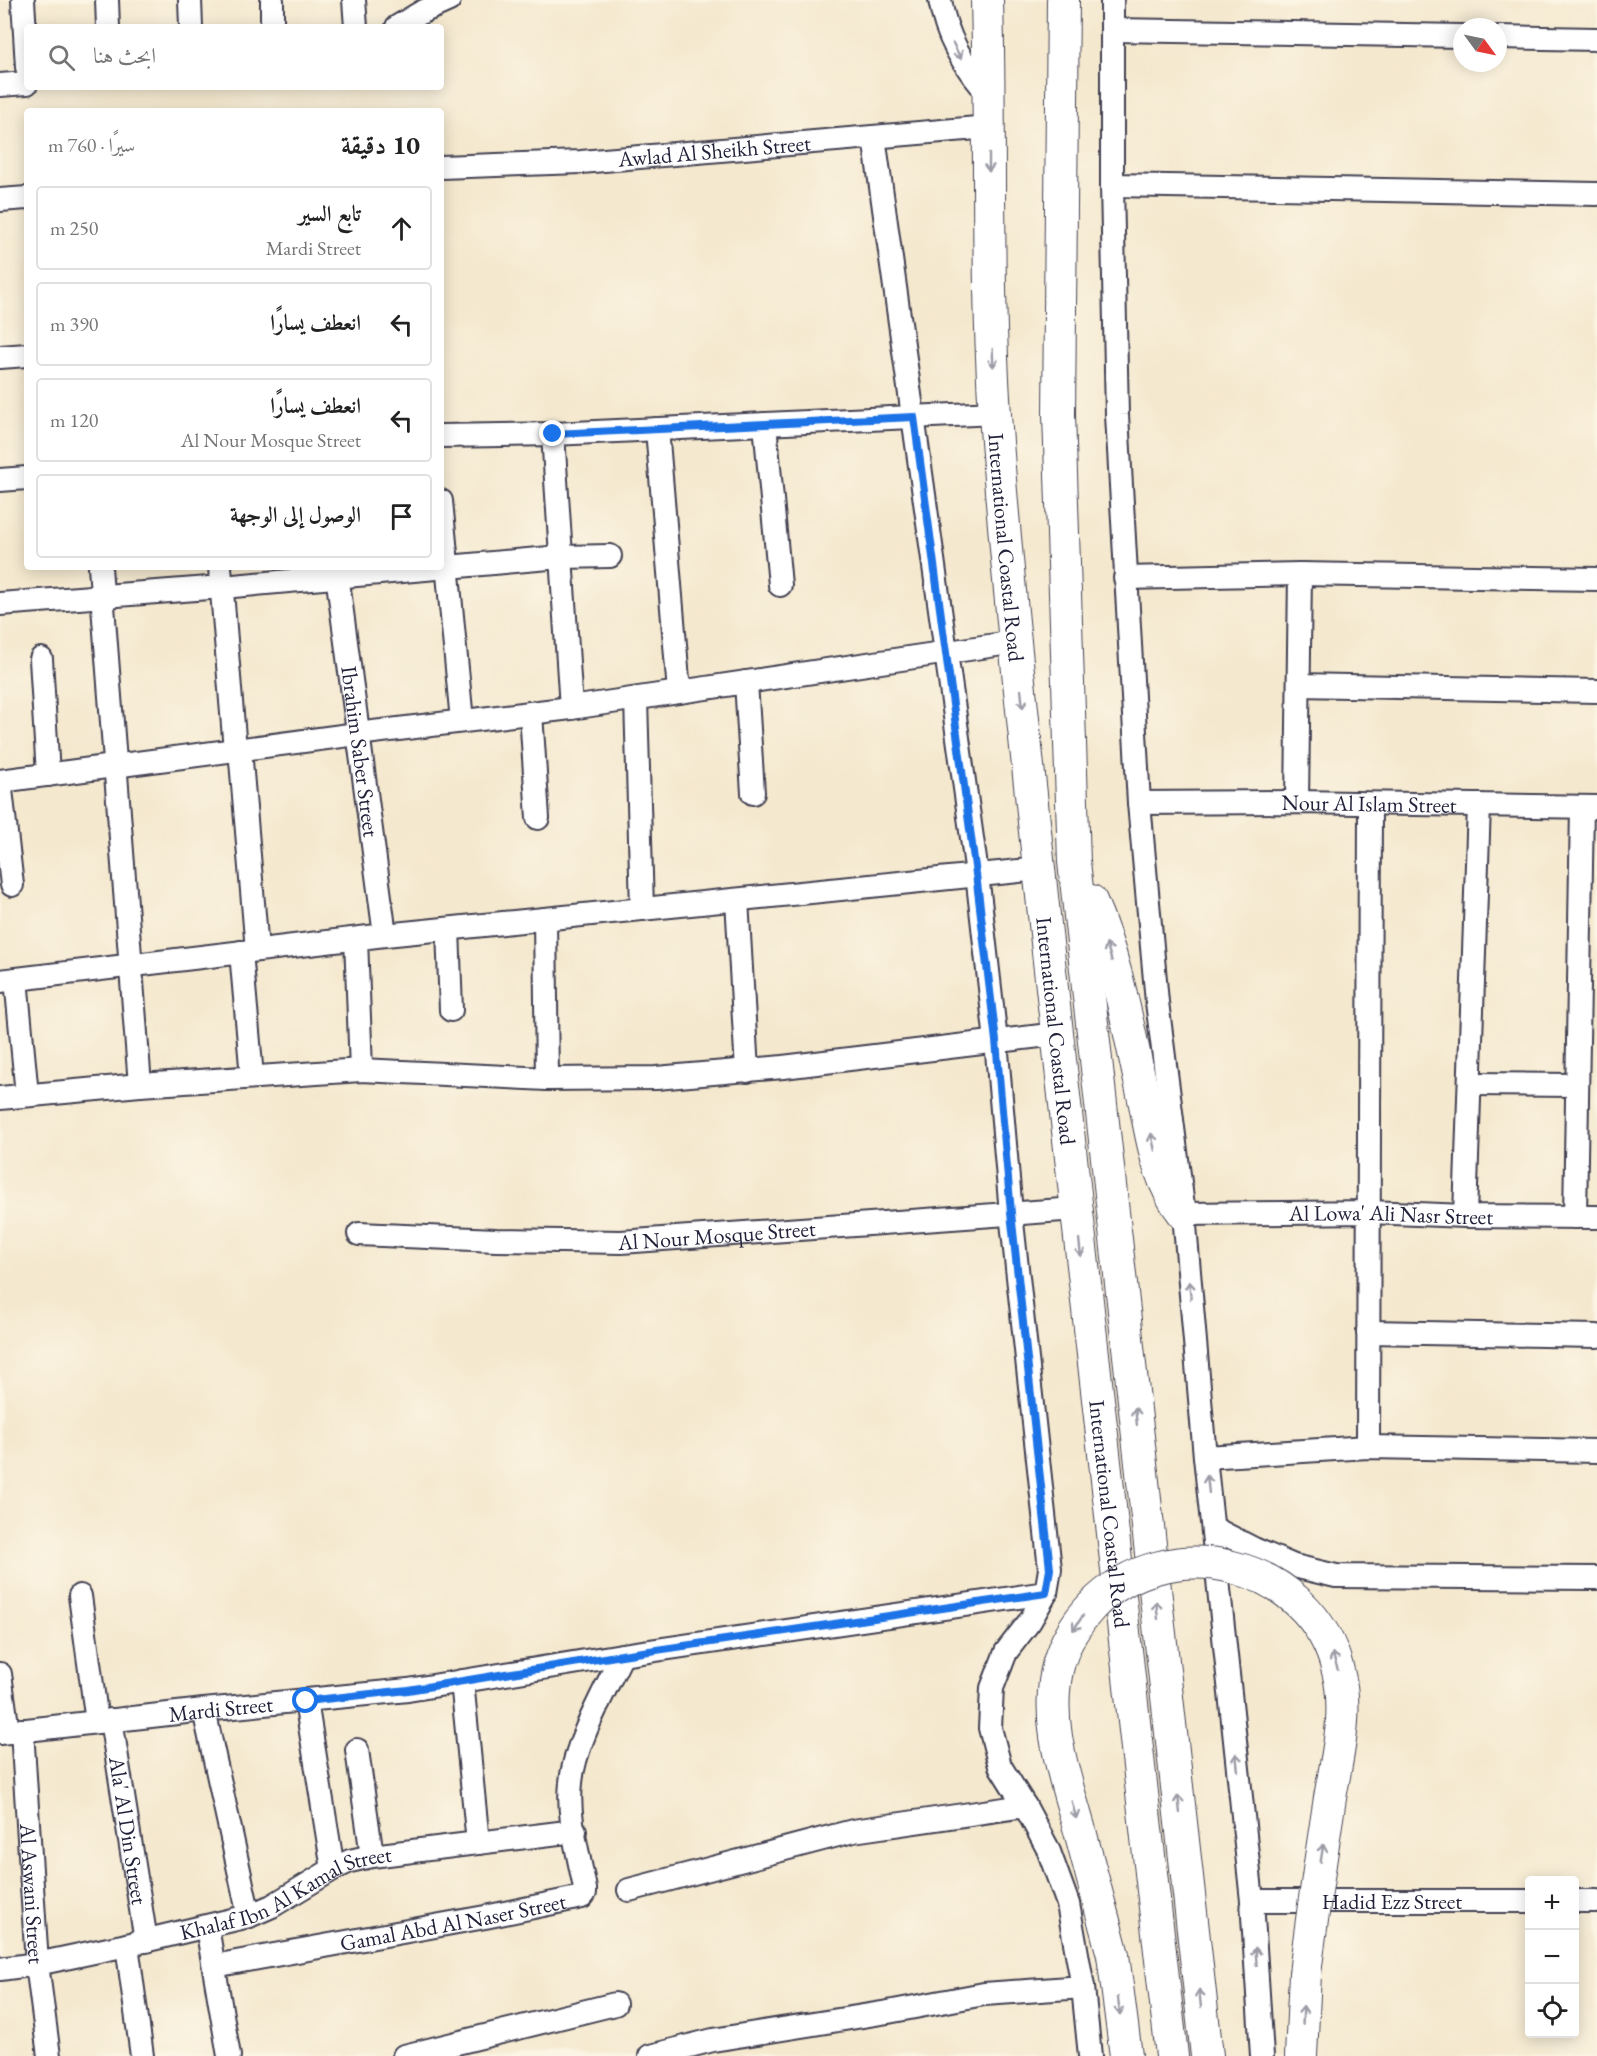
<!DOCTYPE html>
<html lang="ar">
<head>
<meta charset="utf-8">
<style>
  body { margin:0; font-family:"EB Garamond",Amiri,serif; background:#f6f6f6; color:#222; direction:rtl }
  .controls { position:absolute; right:18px; bottom:18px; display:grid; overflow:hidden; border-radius:6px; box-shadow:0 3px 15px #0003 }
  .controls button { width:54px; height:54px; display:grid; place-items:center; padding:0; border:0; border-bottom:2px solid #e0e0e0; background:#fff; color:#222; font:30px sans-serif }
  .compass { position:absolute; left:1453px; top:18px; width:54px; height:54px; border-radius:50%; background:#fff; box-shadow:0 3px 15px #0003; rotate:123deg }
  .stop { position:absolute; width:18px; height:18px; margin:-14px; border:4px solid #1a73e8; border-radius:50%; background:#fff }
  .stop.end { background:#1a73e8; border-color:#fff; box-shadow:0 2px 6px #0008 }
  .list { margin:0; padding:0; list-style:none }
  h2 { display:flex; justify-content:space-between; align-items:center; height:78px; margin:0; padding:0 24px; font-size:26px }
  h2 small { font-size:20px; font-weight:400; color:#767676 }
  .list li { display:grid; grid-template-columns:39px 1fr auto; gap:18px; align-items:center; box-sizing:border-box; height:84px; margin:0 12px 12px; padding:0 12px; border:2px solid #e0e0e0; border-radius:6px }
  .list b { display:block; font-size:22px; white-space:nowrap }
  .list p { margin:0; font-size:20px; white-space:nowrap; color:#767676 }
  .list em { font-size:20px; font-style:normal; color:#767676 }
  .icon { flex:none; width:33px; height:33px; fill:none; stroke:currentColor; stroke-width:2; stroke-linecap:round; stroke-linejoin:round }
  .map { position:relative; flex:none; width:1597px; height:2056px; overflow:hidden; direction:ltr }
  .search { position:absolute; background:#fff; box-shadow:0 3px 15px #0003; left:24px; top:24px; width:420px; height:66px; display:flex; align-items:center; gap:15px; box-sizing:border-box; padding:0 21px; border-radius:6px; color:#767676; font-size:22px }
  .panel { position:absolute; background:#fff; box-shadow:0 3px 15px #0003; left:24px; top:108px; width:420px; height:462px; border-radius:6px; direction:rtl }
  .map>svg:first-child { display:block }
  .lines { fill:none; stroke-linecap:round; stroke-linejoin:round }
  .minor-casing { stroke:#424051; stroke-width:26 }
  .highway-casing { stroke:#424051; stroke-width:34 }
  .minor { stroke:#fff; stroke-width:22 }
  .highway { stroke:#fff; stroke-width:32 }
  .highway-bridge-casing { stroke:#424051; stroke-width:34; stroke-linecap:butt }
  .highway-bridge { stroke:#fff; stroke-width:32 }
  .oneway { stroke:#9c9ca7 }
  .route { stroke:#1a73e8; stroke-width:8 }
  .labels { text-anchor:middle; stroke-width:4.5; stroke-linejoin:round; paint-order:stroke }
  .street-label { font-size:22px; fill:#22223b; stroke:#fcf5e5 }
</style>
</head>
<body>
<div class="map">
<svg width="1597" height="2056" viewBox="0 0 1597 2056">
  <rect width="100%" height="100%" fill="#fcf5e5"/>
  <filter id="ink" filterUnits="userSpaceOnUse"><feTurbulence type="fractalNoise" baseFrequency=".0167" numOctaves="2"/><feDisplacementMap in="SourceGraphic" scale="12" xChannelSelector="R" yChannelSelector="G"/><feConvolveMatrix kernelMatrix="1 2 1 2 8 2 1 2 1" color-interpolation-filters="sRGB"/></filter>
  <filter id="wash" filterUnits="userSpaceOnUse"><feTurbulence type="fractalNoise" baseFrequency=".008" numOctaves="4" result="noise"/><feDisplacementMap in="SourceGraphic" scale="24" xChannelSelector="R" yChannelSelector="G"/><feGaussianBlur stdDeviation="1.35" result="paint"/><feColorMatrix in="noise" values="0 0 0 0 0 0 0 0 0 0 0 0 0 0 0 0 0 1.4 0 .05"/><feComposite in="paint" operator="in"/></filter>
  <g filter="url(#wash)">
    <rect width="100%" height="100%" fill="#f4e8ce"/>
  </g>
  <g filter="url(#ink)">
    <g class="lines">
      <defs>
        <g id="minor">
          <path d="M23,0L27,67"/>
          <path d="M107,0L108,27"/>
          <path d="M190,0L191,27"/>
          <path d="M272,0V27"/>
          <path d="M354,0L356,27"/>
          <path d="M940,0C946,37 964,68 990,95"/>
          <path d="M1112,0V185L1117,415L1139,803L1157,1002L1184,1214L1205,1457L1252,1901L1262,2056"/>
          <path d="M397,27L422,12L449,0"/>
          <path d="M1113,30L1462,36"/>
          <path d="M1498,37L1597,39"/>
          <path d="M0,85L27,83"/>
          <path d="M874,137L977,874L996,1041L1011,1213L1050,1569L1046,1593L1030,1621L1006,1652L992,1688L990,1728L1000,1766L1025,1806L1048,1849L1068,1904L1083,1987L1090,2056"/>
          <path id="s1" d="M441,167L581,162L989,127"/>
          <path d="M1112,185L1597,194"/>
          <path d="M0,200L27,198"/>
          <path d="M0,357L27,355"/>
          <path d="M765,424L780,585"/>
          <path d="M657,429L679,692"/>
          <path d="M553,434L571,708"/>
          <path d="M441,436L553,434L995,413"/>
          <path d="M0,480L27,478"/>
          <path d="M441,501L462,721"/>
          <path d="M100,567L140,1085"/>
          <path d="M220,567L235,750"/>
          <path id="s2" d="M336,567L385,935"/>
          <path d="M1125,578L1300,574L1597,579"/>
          <path d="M0,604L222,587L561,557L610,556"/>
          <path d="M41,659L48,775"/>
          <path d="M746,682L753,793"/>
          <path d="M1299,685L1597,691"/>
          <path d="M636,699L642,909"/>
          <path d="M531,713L538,818"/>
          <path d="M240,749L257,950"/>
          <path d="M0,781L357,734L571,708L1016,642"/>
          <path d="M0,781L12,885"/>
          <path d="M1297,802L1300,574"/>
          <path id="s3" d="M1139,803L1297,802L1597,807"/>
          <path d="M737,900L747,1071"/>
          <path d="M545,919L547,1079"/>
          <path d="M448,929L451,1010"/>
          <path d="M356,939L361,1070"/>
          <path d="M241,952L252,1077"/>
          <path d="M16,979L27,1095"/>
          <path d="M0,981L385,935L1039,869"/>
          <path d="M1470,1084L1577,1085"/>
          <path d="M0,1098L140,1085L361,1070L547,1079L656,1078L783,1067L1057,1034"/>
          <path id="s4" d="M1184,1214L1369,1212L1465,1216L1597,1217"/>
          <path d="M1465,1216L1479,805"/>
          <path d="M1575,1217L1582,807"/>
          <path id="s5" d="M359,1234L496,1240L621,1242L1076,1209"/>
          <path d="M1368,1332L1597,1336"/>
          <path d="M1368,1447L1370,804"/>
          <path d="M1205,1457L1368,1447L1597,1451"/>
          <path d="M1213,1528L1254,1549L1294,1566L1336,1576L1597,1578"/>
          <path d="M80,1596L97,1722"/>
          <path d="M0,1674L8,1732"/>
          <path d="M462,1681L478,1843"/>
          <path d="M306,1701L333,1869"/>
          <path d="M204,1710L249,1916"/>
          <path id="s6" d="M111,1720L146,1941"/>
          <path id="s7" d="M22,1730L37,1964L49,2056"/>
          <path id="s8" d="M0,1733L204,1710L408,1690L622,1655L1046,1593"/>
          <path d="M357,1750L372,1856"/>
          <path d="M629,1890L853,1831L1025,1806"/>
          <path id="s9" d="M1252,1901H1530"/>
          <path d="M1574,1901H1597"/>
          <path d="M207,1927L229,2056"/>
          <path d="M127,1945L142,2056"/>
          <path id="s10" d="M214,1966L485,1917L582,1897L585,1893V1889C579,1855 567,1817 571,1783C574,1744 605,1691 622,1655"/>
          <path id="s11" d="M0,1969L37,1964L127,1945L249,1916L272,1906L333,1869L350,1861L372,1856L575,1831"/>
          <path d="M404,2056L615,2004"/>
          <path d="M650,2056L713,2040L888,2012L984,1994L1083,1987"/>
        </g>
        <g id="highway">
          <path id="s12" d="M987,0C991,138 986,277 995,415C1008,594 1029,773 1048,952C1087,1320 1130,1688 1172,2056"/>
          <path d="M1063,0L1059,414L1074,862L1207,2056"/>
          <path d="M1091,901C1117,961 1128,1027 1142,1090C1152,1134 1155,1178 1184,1214"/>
          <path d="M1113,1955L1126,2056"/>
          <path d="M1301,2056L1305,1974"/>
        </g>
      </defs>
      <use href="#minor" class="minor-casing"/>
      <use href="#highway" class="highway-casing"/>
      <use href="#minor" class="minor"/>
      <use href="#highway" class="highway"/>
      <defs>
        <path id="highway-bridge" d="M1113,1955C1102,1914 1091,1872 1080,1831C1065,1777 1043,1719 1059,1662C1065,1642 1077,1622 1091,1607C1168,1526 1312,1561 1338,1671C1349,1713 1337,1756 1330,1798C1321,1856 1312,1915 1305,1974"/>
      </defs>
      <use href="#highway-bridge" class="highway-bridge-casing"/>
      <use href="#highway-bridge" class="highway-bridge"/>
    </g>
    <defs><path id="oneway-shaft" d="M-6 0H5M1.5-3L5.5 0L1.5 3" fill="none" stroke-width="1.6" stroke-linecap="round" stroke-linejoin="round" transform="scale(1.5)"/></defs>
    <g class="oneway">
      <use href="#oneway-shaft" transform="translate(957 51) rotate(63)"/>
      <use href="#oneway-shaft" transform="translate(989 163) rotate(90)"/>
      <use href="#oneway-shaft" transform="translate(993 358) rotate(88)"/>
      <use href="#oneway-shaft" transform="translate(1022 699) rotate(84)"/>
      <use href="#oneway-shaft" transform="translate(1109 952) rotate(-107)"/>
      <use href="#oneway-shaft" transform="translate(1153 1142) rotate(-102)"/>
      <use href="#oneway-shaft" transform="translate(1080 1248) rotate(84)"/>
      <use href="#oneway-shaft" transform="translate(1190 1290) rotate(-95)"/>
      <use href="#oneway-shaft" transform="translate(1136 1416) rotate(-96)"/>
      <use href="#oneway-shaft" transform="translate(1208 1484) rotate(-96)"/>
      <use href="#oneway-shaft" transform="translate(1157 1610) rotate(-96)"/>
      <use href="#oneway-shaft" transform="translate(1078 1623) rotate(124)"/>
      <use href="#oneway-shaft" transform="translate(1335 1661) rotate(-108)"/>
      <use href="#oneway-shaft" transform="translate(1237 1762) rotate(-96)"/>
      <use href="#oneway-shaft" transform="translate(1179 1804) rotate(-96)"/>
      <use href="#oneway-shaft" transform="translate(1074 1810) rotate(75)"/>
      <use href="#oneway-shaft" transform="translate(1322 1853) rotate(-81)"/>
      <use href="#oneway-shaft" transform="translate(1256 1956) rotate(-94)"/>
      <use href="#oneway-shaft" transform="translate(1200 1998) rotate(-96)"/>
      <use href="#oneway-shaft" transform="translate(1119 2006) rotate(83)"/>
      <use href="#oneway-shaft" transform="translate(1303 2015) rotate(-87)"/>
    </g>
  </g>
  <g class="lines" filter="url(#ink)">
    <path class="route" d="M306,1701L408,1690L622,1655L1046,1593L1050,1569L1011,1213L996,1041L976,874L914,417L553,434"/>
  </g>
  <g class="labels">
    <g class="street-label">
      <text dy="8" stroke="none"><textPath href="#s1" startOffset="274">Awlad Al Sheikh Street</textPath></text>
      <text dy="8" stroke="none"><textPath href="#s12" startOffset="548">International Coastal Road</textPath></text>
      <text dy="8" stroke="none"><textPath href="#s2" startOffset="186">Ibrahim Saber Street</textPath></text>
      <text dy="8" stroke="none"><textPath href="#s3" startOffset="230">Nour Al Islam Street</textPath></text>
      <text dy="8" stroke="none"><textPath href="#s12" startOffset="1034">International Coastal Road</textPath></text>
      <text dy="8" stroke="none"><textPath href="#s4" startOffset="207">Al Lowa' Ali Nasr Street</textPath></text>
      <text dy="8" stroke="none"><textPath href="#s5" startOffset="358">Al Nour Mosque Street</textPath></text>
      <text dy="8" stroke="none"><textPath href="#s12" startOffset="1520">International Coastal Road</textPath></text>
      <text dy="8" stroke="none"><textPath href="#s8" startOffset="222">Mardi Street</textPath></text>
      <text dy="8" stroke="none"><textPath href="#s6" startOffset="112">Ala' Al Din Street</textPath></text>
      <text dy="8" stroke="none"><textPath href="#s7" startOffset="164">Al Aswani Street</textPath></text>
      <text dy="8" stroke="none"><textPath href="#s11" startOffset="298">Khalaf Ibn Al Kamal Street</textPath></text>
      <text dy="8" stroke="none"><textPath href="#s9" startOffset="140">Hadid Ezz Street</textPath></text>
      <text dy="8" stroke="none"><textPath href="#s10" startOffset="243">Gamal Abd Al Naser Street</textPath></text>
    </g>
  </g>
</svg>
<div class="controls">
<button>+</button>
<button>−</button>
<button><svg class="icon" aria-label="locate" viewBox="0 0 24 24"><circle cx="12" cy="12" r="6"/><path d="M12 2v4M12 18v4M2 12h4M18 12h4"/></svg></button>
</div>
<svg class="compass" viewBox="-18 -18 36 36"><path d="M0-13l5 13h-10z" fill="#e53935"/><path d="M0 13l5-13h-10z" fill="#767676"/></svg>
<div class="stop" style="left:306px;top:1701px"></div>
<div class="stop end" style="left:553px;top:434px"></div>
<div class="search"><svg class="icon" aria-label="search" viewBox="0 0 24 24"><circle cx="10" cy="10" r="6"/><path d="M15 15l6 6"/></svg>ابحث هنا</div>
<section class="panel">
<h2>10 دقيقة<small>سيرًا · 760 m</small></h2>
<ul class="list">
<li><svg class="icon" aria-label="ahead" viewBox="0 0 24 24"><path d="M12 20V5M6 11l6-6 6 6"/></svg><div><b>تابع السير</b><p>Mardi Street</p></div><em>250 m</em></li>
<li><svg class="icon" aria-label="left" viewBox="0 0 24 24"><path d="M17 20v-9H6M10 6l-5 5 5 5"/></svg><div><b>انعطف يسارًا</b></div><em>390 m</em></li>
<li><svg class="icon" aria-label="left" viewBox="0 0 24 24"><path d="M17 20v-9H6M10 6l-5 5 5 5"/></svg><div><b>انعطف يسارًا</b><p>Al Nour Mosque Street</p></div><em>120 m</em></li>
<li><svg class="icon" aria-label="arrive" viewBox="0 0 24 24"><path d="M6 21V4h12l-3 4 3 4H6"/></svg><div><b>الوصول إلى الوجهة</b></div></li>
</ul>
</section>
</div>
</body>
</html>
